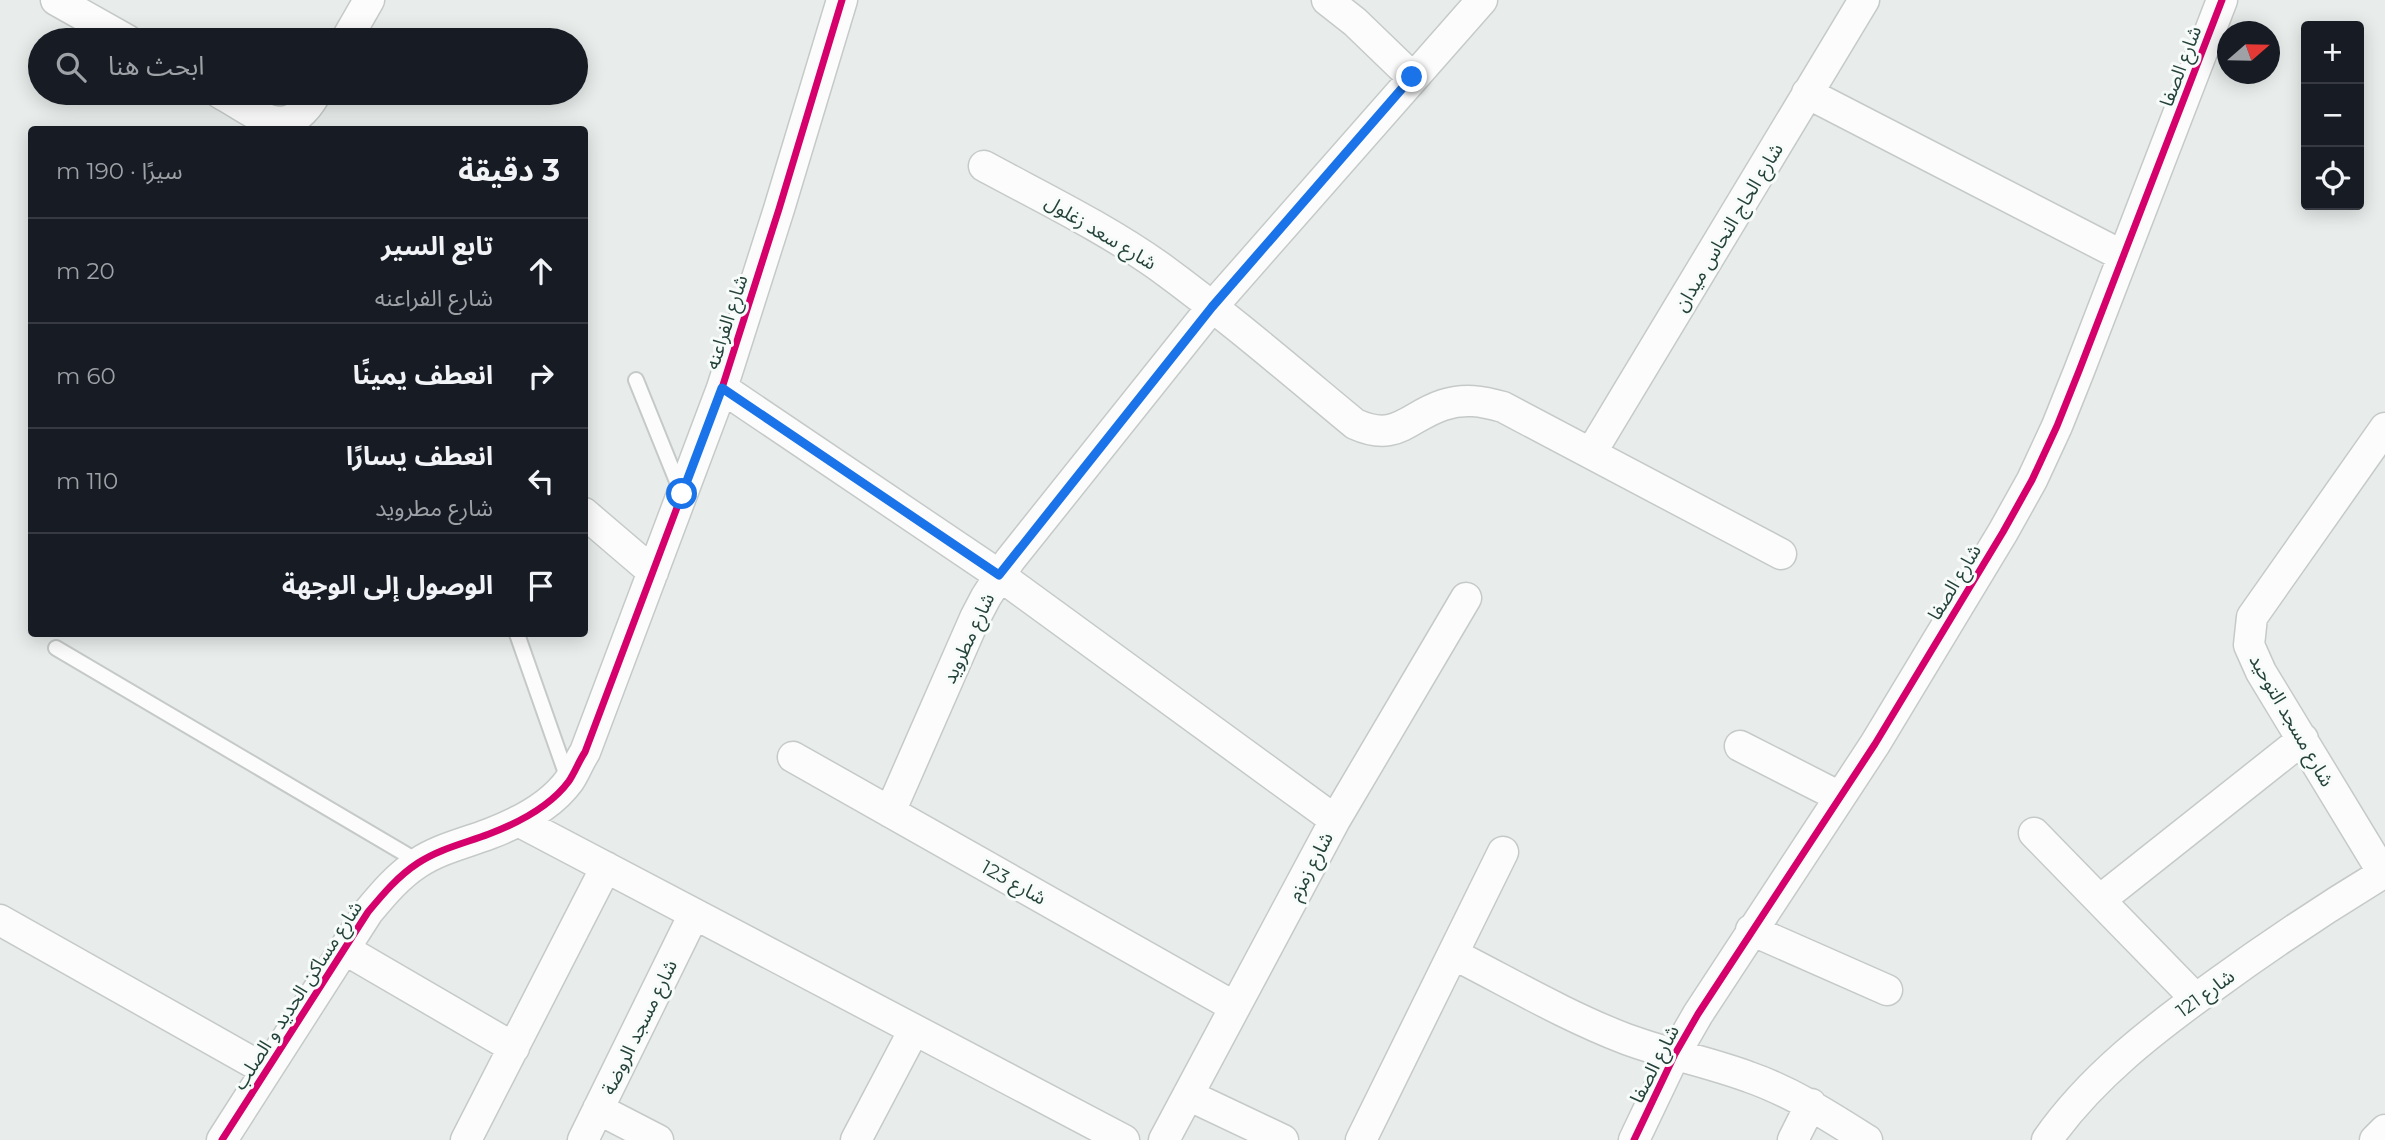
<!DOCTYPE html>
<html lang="ar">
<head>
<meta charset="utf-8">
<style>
  body { margin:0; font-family:Montserrat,"Noto Sans Arabic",sans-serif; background:#20242c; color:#f1f3f6; direction:rtl }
  .controls { position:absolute; right:21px; top:21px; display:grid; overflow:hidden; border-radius:7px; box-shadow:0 4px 18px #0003 }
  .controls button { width:63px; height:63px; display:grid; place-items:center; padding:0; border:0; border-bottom:2px solid #363941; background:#171b24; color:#f1f3f6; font:35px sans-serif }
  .compass { position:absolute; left:2217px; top:21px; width:63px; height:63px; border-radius:50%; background:#171b24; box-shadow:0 4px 18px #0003; rotate:70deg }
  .stop { position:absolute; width:21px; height:21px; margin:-16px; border:5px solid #1a73e8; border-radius:50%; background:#fff }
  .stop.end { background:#1a73e8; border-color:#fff; box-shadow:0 2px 7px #0008 }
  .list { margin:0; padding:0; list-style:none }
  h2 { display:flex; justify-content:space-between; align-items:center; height:91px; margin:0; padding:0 28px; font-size:30px }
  h2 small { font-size:23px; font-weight:400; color:#9ea1a6 }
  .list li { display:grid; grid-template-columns:46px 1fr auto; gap:21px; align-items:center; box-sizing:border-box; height:105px; padding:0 28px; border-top:2px solid #363941 }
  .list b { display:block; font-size:26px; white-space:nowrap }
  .list p { margin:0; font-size:23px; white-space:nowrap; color:#9ea1a6 }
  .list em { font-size:23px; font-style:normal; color:#9ea1a6 }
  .icon { flex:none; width:38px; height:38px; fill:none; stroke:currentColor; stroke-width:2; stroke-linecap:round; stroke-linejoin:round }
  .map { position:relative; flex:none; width:2385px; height:1140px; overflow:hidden; direction:ltr }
  .search { position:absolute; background:#171b24; box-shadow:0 4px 18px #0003; left:28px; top:28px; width:560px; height:77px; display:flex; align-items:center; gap:18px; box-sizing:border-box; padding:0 24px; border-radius:38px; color:#9ea1a6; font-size:26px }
  .panel { position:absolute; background:#171b24; box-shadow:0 4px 18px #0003; left:28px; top:126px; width:560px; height:511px; border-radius:7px; direction:rtl }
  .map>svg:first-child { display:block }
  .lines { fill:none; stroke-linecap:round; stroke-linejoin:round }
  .service-casing { stroke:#c5cac8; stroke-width:18 }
  .minor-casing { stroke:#c5cac8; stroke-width:33 }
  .service { stroke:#fcfcfc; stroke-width:14 }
  .minor { stroke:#fcfcfc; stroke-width:30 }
  .cycleway-casing { stroke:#f7fbf9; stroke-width:11 }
  .cycleway { stroke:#d6006c; stroke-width:7 }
  .route { stroke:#1a73e8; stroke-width:9 }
  .labels { text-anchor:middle; stroke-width:6; stroke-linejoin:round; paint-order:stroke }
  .street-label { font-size:19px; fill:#24423a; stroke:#f7fbf9 }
</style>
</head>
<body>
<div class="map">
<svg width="2385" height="1140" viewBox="0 0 2385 1140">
  <rect width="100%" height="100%" fill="#e8edeb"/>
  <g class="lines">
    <defs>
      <path id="service" d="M636,380L680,489
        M517,634L568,779
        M56,648L419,862"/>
      <path id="minor" d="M56,0L127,40
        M1327,0L1355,22L1412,77
        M346,40L369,0
        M220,93C260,115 287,145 316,93
        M1807,93L2123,256
        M984,166C1043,198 1105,228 1160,267C1227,316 1291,371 1355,424C1397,443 1407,417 1443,405C1464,398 1482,401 1503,407L1781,554
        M722,388L999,575L1335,820
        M1591,453L1864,0
        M584,513L653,572
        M1740,746L1840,797
        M793,757L1235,1007
        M890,812L975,618L986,597L1010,560L1212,307L1482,0
        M518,821L1124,1140
        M2034,833L2196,999
        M2383,873L2261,672L2249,645L2252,617L2385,428
        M2100,900L2303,739
        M0,920L266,1070
        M1751,930L1887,990
        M344,949L514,1048
        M1453,954C1510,983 1566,1016 1626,1039C1666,1054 1709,1062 1749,1077C1792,1092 1829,1116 1867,1140
        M1188,1095L1283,1140
        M598,1109L658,1140
        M222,1140L368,912C383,894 398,876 418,863C439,849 465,843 489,834C518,823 550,807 569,781C575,772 579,761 585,752L722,388L779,209L842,0
        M466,1140L606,867
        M583,1140L694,914
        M856,1140L914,1030
        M1164,1140L1335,820L1466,598
        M1361,1140L1503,852
        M1634,1140L1675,1054L1698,1014L1875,744L2003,532L2032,480L2057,426L2079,371L2222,0
        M1793,1140L1811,1104
        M2047,1140C2091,1077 2154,1029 2215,985C2270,945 2327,907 2385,872
        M2375,1140L2385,1130"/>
    </defs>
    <use href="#service" class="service-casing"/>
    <use href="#minor" class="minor-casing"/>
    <use href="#service" class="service"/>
    <use href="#minor" class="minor"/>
    <defs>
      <path id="cycleway" d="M222,1140L368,912C383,894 398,876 418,863C439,849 465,843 489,834C518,823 550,807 569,781C575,772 579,761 585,752L722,388L779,209L842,0
        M1634,1140L1675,1054L1698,1014L1875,744L2003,532L2032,480L2057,426L2079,371L2222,0"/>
    </defs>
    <use href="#cycleway" class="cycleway-casing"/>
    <use href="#cycleway" class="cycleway"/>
  </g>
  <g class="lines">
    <path class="route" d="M682,494L722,388L999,575L1212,307L1412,77"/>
  </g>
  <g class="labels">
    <g class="street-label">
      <text transform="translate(2180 66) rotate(-69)" y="7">شارع الصفا</text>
      <text transform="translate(1728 227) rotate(-59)" y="7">شارع الحاج النحاس ميدان</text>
      <text transform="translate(1101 232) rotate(31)" y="7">شارع سعد زغلول</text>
      <text transform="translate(726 322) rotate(-72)" y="7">شارع الفراعنه</text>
      <text transform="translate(1954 582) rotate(-59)" y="7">شارع الصفا</text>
      <text transform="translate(968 638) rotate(-65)" y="7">شارع مطرويد</text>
      <text transform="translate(2292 720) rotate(60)" y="7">شارع مسجد التوحيد</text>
      <text transform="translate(1310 866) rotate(-62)" y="7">شارع زمزم</text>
      <text transform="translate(1014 882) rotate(29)" y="7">شارع 123</text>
      <text transform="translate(2205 993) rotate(-36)" y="7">شارع 121</text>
      <text transform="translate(297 995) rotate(-57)" y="7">شارع مساكن الحديد و الصلب</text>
      <text transform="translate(639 1027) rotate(-64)" y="7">شارع مسجد الروضة</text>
      <text transform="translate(1654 1064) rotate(-63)" y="7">شارع الصفا</text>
    </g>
  </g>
</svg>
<div class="controls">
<button>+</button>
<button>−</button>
<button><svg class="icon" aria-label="locate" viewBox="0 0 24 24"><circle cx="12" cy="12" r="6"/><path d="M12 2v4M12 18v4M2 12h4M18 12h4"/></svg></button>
</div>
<svg class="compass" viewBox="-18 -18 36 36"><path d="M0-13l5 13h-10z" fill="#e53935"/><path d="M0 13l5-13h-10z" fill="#9ea1a6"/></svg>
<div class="stop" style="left:682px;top:494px"></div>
<div class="stop end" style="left:1412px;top:77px"></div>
<div class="search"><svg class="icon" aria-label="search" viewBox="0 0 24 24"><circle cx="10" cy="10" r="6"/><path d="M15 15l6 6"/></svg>ابحث هنا</div>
<section class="panel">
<h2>3 دقيقة<small>سيرًا · 190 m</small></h2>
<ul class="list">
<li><svg class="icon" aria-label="ahead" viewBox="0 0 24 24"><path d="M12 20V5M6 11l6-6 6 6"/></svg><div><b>تابع السير</b><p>شارع الفراعنه</p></div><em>20 m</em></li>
<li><svg class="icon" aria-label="right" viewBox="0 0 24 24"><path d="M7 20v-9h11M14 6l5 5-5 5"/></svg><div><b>انعطف يمينًا</b></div><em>60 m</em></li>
<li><svg class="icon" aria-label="left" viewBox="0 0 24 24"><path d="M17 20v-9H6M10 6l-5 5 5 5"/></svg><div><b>انعطف يسارًا</b><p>شارع مطرويد</p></div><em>110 m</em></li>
<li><svg class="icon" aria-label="arrive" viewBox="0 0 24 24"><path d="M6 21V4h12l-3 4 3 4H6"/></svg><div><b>الوصول إلى الوجهة</b></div></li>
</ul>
</section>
</div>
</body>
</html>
